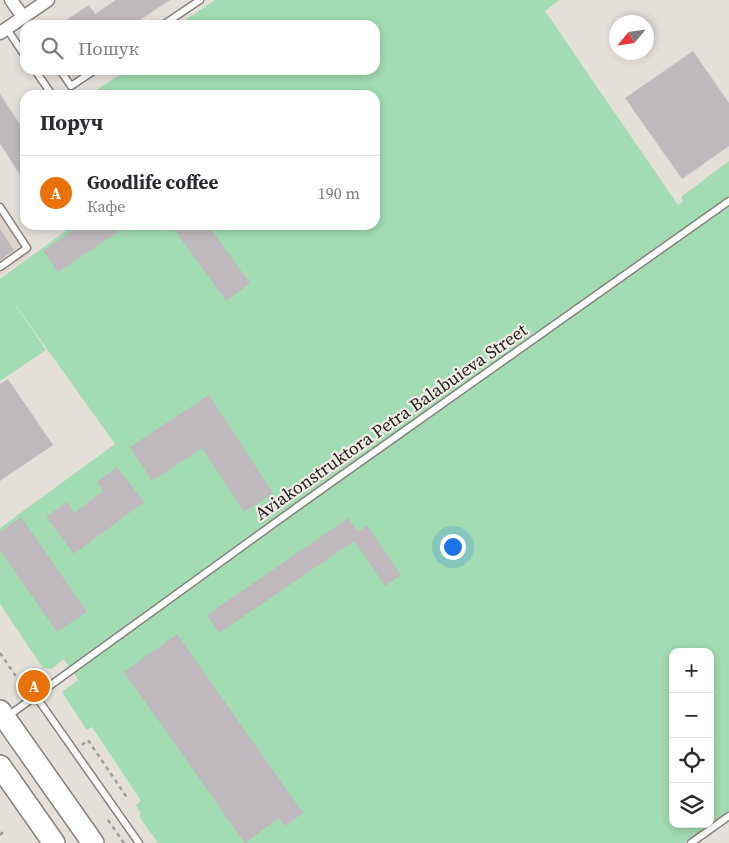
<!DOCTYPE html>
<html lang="uk">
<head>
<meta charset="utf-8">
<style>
  body { margin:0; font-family:"Source Serif 4",serif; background:#f2f2f3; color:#2b2b33 }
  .controls { position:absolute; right:15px; bottom:15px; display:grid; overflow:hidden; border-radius:10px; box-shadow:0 2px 8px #0003 }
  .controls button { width:45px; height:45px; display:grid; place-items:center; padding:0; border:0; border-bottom:1px solid #e1e1e2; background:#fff; color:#2b2b33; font:25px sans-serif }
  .compass { position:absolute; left:609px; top:15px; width:45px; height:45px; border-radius:50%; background:#fff; box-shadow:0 2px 8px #0003; rotate:241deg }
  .you { position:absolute; left:452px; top:546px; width:18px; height:18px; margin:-12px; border:4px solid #fff; border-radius:50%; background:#1a73e8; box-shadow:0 0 0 8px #1a73e833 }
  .badge { display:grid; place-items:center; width:32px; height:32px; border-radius:50%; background:#d93025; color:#fff; font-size:16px; font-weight:700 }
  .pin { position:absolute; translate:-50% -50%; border:2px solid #fff; box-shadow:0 1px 5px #0006 }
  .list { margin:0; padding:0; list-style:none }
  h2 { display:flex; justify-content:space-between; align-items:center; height:65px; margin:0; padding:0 20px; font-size:21px }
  h2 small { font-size:16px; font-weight:400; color:#7c7c81 }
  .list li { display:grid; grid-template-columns:32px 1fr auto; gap:15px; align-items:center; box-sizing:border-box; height:75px; padding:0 20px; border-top:1px solid #e1e1e2 }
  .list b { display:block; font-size:19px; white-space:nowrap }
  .list p { margin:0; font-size:16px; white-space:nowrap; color:#7c7c81 }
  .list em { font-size:16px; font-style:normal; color:#7c7c81 }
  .icon { flex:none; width:28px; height:28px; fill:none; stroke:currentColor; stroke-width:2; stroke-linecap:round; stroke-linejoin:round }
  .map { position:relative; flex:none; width:729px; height:843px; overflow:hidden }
  .search { position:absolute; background:#fff; box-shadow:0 2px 8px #0003; left:20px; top:20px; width:360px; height:55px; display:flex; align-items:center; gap:12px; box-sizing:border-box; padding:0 18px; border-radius:15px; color:#7c7c81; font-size:19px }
  .panel { position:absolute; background:#fff; box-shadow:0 2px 8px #0003; left:20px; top:90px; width:360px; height:140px; border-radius:15px }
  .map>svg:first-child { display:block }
  .built { fill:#e0d3ca }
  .green { fill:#a1dcb2; fill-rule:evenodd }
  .building { fill:#bfb8bc }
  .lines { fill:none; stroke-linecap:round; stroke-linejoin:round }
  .service-casing { stroke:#86807c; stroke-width:9 }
  .minor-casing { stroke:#86807c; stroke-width:15 }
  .primary-casing { stroke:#86807c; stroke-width:24 }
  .path { stroke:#a19c99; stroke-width:2.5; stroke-dasharray:4 4; stroke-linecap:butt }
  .service { stroke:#fff; stroke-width:6 }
  .minor { stroke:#fff; stroke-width:12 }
  .primary { stroke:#fff; stroke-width:21 }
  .labels { text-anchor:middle; stroke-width:4.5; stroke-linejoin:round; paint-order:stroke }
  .street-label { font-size:18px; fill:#211f1e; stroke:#f2ece7 }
</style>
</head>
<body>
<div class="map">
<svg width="729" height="843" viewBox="0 0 729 843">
  <rect width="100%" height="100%" fill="#e5dfda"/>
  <path class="built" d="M0,210L30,256L0,275Z"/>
  <path class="green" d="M215,0H559L545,11L678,205L683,202L681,197L729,161V811L684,843H158L139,816L141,814L136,805L141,801L92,727L87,730L62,692L78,680L64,659L51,669L43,668L0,604V528L115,444L4,289L46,350L0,381V279L74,225H375V95H89L127,70H375V25H178ZM673,652H710V824H673Z"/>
  <path class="building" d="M116,0H170L132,25H59L89,5L95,14Z
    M693,51L729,103V146L682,179L625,98Z
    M0,94L25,132V182L0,144Z
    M81,225H114L118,232L58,272L43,251Z
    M171,225H208L250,283L226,301Z
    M0,229L14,250L0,260Z
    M8,379L53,445L0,481V384Z
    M209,395L273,493L244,512L202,448L152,481L130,447Z
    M117,467L144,502L74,554L46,517L67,502L74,513L103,491L97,482Z
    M21,517L87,612L57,632L0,550V532Z
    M348,518L358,532L367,525L401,575L385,586L354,541L219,633L207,615Z
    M177,634L303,813L285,826L279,818L245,843L124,672Z"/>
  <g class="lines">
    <defs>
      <path id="service" d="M163,25L200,0
        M7,29L25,56
        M35,70L52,95
        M60,70L71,86L95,70
        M0,207L27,248L0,267
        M35,695L139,843
        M8,716L301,504L729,201
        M691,843L729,816"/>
      <path id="minor" d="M11,0L23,17
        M0,33L48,0"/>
      <path id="primary" d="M0,711L93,843
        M0,766L54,843"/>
    </defs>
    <use href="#service" class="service-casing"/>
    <use href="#minor" class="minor-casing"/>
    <use href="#primary" class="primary-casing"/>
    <path class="path" d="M0,653L26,691
      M82,745L88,740L128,799
      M108,820L124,843
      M0,835L4,831L3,830"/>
    <use href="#service" class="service"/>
    <use href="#minor" class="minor"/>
    <use href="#primary" class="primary"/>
  </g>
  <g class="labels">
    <g class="street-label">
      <text transform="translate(391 422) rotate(-35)" y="6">Aviakonstruktora Petra Balabuieva Street</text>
    </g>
  </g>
</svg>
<div class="controls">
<button>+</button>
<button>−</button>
<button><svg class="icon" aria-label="locate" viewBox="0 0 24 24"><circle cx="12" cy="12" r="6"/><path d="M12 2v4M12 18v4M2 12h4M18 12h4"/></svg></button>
<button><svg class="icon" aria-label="layers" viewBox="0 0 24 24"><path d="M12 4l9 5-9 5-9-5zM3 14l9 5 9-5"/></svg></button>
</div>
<svg class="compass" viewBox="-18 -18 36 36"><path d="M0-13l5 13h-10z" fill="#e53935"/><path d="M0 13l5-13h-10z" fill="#7c7c81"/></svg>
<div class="you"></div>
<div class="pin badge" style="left:34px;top:686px;background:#e8710a">A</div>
<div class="search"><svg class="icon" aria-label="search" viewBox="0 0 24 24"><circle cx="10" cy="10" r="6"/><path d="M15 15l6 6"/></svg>Пошук</div>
<section class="panel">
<h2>Поруч<small></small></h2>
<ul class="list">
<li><span class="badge" style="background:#e8710a">A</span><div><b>Goodlife coffee</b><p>Кафе</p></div><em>190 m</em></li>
</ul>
</section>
</div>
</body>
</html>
